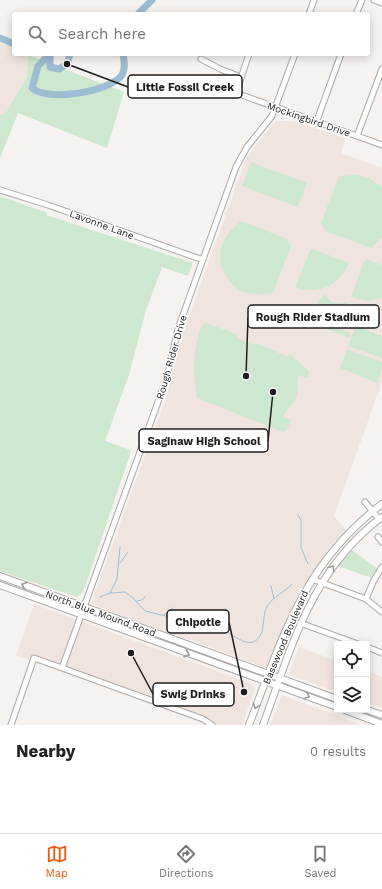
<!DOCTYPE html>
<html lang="en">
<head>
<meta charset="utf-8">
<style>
  body { margin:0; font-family:"Work Sans",sans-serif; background:#f6f6f6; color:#202124 }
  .controls { position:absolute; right:12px; bottom:12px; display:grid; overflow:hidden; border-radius:4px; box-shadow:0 2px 10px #0003 }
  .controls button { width:36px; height:36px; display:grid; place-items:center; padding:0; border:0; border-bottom:1px solid #e0e0e0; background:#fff; color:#202124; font:20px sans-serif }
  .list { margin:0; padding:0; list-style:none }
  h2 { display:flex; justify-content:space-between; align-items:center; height:52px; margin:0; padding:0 16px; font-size:17px }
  h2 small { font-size:13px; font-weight:400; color:#757577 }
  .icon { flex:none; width:22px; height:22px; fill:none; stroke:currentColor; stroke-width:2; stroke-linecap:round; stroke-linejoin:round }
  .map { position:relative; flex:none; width:382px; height:725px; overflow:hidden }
  .search { position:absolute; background:#fff; box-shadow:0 2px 10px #0003; left:12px; right:12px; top:12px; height:44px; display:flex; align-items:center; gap:10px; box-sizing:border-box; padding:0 14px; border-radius:4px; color:#757577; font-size:15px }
  .sheet { height:108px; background:#fff }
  nav { display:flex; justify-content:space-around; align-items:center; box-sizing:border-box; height:56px; border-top:1px solid #e0e0e0; background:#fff; font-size:11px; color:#757577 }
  nav a { display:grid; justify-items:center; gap:2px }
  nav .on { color:#ea580c }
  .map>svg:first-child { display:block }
  .built { fill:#f0e5de }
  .green { fill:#cee8cf }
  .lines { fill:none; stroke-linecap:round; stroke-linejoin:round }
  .stream { stroke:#9ebdd2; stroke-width:1 }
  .river { stroke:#9ebdd2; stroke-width:7 }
  .minor-casing { stroke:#ada9a7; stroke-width:7 }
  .major-casing { stroke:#ada9a7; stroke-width:8 }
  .minor { stroke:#fff; stroke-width:5 }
  .major { stroke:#fff; stroke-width:6 }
  .oneway { stroke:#9b9a99 }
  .labels { text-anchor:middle; stroke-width:3; stroke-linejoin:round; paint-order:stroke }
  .street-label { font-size:10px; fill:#201e1d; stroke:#fff }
  .leader { fill:none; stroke:#201e1d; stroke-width:1.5 }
  .callout-dot { fill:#201e1d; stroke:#fff; stroke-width:1.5 }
  .callout { fill:#fff; stroke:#201e1d; stroke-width:1.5 }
  .callout-label { font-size:11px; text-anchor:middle; font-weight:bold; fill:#201e1d }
</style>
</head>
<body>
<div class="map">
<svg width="382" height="725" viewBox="0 0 382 725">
  <rect width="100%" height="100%" fill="#f6f2ef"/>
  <path class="built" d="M0,43L14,49V54L28,55L27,76L7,111L0,115Z
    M276,121H293L346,138L341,153L382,168V382L334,516L346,530L329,548L298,595L266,668L191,640L173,637L91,603L166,398L182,336L245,161L254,147Z
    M34,604L250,683L255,690L242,725H207L16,655Z
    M299,647L337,661V692L289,675Z
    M367,671L382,677V708L367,703Z
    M282,695L362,725H270Z"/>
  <path class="green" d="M28,55L124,92L107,148L18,113L0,158V115L7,111L27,76Z
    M251,162L307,183L298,207L242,186Z
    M356,175L370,178L382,187V238L371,248L325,231L321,223L339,176Z
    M0,196L47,213L46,215L193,263L188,276L162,267L146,310L129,375L105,441L131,450L129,458L83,592L77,597L0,571Z
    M241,221L287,239L291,246L273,293C265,294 257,295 248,293C226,288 214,262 223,242C227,233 234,227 241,221Z
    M313,249L349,263C339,285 319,296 295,287L310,250Z
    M367,259L382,265V298L367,301L351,297L364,261Z
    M325,294C332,304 334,305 347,302C346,312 342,320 331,320L321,315C316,308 317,300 325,294Z
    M289,311L350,333L349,338L288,314Z
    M206,323L237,334V338L256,345L257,343L288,357L289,354L307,369L309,373L307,378L299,375C296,383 299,390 296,398C293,406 286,409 283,417L291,420L287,430L283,432L197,398C192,373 193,350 201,326Z
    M356,326L382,336V358L348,346Z
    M347,349L382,362V369L377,383L340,368Z
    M352,550L378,569L372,578L338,566Z"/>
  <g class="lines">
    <path class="stream" d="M298,515L301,520V548L308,564
      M120,563L128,552
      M271,586L274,599
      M110,593L117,579L120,547
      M100,597L110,593L125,592L133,598L145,611L174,618
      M137,601L142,600L145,597
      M164,615L173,608
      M191,623C200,626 211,626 221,629C233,633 251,654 261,634C265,625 262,614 268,605C274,596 285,592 292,584
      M195,624L198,617
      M221,629L226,625L227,620"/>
    <path class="river" d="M138,14L152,0
      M0,38L14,44
      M70,54L67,64L59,69L50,67V57H47L38,66L32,88C47,102 110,92 122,75C126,68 124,61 123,54"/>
    <defs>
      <path id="minor" d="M374,0L382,3
        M309,14L314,0
        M356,14L362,0
        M249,54L236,93L382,145
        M201,59L220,69L241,77
        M316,123L341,54
        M357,136L382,69
        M0,190L48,205L203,260
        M365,502L379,519
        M378,537L382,542
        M312,579L366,599L382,612
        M366,599L373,582L382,567
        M300,623L358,644
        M367,647L382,653
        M11,725L34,658L62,668
        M212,725L203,719L62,668L167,377L178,329L236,167L247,147L272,116L295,54"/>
      <path id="major" d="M0,576L337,699
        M0,585L337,707
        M345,710L382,724
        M367,710L382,715
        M249,725C283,636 303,564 382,504
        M263,725C292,646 311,570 382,517"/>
    </defs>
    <use href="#minor" class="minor-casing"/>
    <use href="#major" class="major-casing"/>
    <use href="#minor" class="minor"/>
    <use href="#major" class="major"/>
  </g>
  <defs><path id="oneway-chevron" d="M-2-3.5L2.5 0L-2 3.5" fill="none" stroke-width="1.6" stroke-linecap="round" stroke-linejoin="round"/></defs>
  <g class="oneway">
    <use href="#oneway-chevron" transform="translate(332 568) rotate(-53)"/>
    <use href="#oneway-chevron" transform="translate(24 585) rotate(-160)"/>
    <use href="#oneway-chevron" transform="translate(187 654) rotate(19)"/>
    <use href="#oneway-chevron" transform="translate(307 696) rotate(20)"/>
    <use href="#oneway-chevron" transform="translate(256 706) rotate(111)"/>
  </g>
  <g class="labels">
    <g class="street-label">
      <text transform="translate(309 119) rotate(19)" y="4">Mockingbird Drive</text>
      <text transform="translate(102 224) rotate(20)" y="4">Lavonne Lane</text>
      <text transform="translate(171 357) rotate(-74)" y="4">Rough Rider Drive</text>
      <text transform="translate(101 613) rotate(20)" y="4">North Blue Mound Road</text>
      <text transform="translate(285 637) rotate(-67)" y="4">Basswood Boulevard</text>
    </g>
  </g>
  <path class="leader" d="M67 64L128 87M246 376L248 317M273 392L268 441M244 692L229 622M131 653L153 694"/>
  <g class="callout-dot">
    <circle cx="67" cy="64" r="4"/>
    <circle cx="246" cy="376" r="4"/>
    <circle cx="273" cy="392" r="4"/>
    <circle cx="244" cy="692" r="4"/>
    <circle cx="131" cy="653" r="4"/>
  </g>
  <g class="callout">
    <rect x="128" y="75" width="114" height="23" rx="4"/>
    <rect x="248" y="305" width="131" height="23" rx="4"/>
    <rect x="139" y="429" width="129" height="23" rx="4"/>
    <rect x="167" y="610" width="62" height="23" rx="4"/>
    <rect x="153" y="683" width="81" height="23" rx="4"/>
  </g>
  <g class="callout-label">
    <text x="185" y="91">Little Fossil Creek</text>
    <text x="313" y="321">Rough Rider Stadium</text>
    <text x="204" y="445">Saginaw High School</text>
    <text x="198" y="626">Chipotle</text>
    <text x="193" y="698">Swig Drinks</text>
  </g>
</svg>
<div class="controls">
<button><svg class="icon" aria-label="locate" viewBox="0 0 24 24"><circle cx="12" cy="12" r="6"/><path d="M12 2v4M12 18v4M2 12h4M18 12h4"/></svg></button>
<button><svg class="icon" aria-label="layers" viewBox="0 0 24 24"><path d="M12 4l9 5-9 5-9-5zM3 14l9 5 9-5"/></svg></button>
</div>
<div class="search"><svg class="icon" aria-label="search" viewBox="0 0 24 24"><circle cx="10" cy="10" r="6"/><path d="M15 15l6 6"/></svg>Search here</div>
</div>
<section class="sheet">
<h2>Nearby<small>0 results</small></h2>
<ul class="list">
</ul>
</section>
<nav>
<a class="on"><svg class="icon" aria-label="map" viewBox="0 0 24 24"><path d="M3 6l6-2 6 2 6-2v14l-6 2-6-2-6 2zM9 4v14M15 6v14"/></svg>Map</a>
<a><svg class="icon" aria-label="directions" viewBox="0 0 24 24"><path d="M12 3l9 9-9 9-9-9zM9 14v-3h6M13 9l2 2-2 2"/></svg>Directions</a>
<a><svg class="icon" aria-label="saved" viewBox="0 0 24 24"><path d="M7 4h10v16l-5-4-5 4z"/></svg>Saved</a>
</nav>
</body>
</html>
